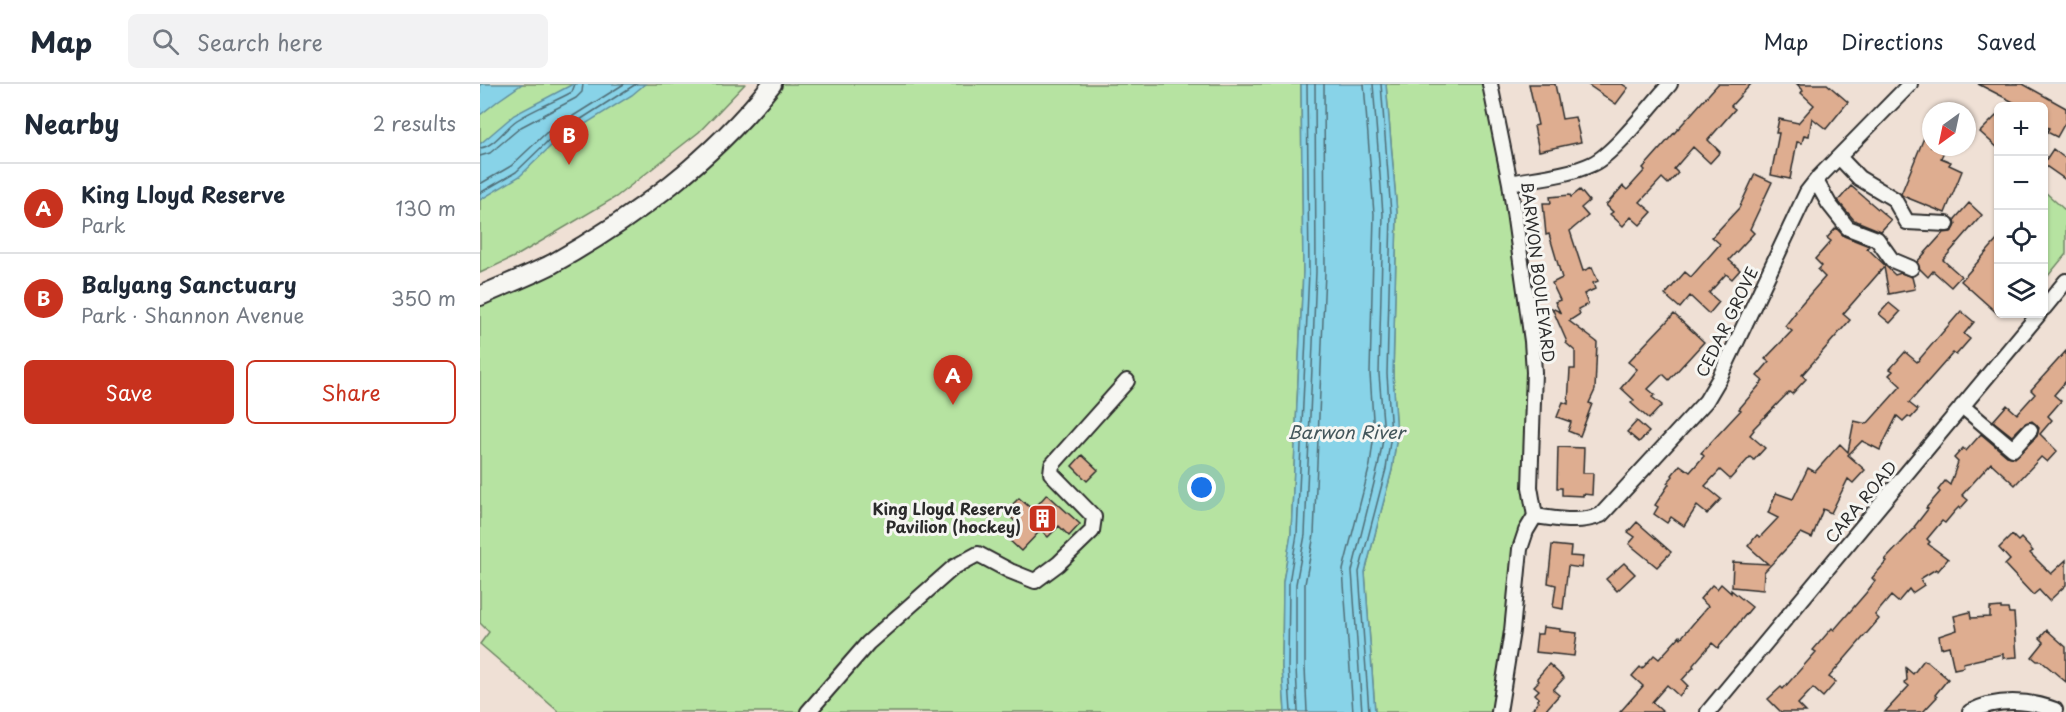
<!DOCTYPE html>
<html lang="en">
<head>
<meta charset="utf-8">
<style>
  body { margin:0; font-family:"Playpen Sans",sans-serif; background:#f2f2f3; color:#1f2937 }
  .controls { position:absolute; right:18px; top:18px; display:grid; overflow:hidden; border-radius:9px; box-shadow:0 2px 4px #0004 }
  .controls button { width:54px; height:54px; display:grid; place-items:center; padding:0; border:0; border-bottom:2px solid #e0e1e3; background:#fff; color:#1f2937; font:30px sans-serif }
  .compass { position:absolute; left:1442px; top:18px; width:54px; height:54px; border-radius:50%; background:#fff; box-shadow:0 2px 4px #0004; rotate:213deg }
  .you { position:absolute; left:722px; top:404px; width:21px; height:21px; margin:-15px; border:4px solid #fff; border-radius:50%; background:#1a73e8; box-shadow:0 0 0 9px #1a73e833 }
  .badge { display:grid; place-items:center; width:39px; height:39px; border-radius:50%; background:#c8321e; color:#fff; font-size:20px; font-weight:700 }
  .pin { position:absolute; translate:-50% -50px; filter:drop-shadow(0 2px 3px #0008) }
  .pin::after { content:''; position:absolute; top:32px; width:21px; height:18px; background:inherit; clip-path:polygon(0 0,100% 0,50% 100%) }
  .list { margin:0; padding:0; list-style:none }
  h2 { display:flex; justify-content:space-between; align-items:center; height:78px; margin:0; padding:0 24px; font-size:26px }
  h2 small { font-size:20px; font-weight:400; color:#747a83 }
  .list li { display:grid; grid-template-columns:39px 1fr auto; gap:18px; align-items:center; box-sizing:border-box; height:90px; padding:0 24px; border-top:2px solid #e0e1e3 }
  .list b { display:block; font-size:22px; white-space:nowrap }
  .list p { margin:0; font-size:20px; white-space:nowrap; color:#747a83 }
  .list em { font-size:20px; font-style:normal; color:#747a83 }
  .actions { display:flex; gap:12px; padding:18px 24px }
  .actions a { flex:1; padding:14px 0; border:2px solid #c8321e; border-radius:9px; text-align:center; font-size:21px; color:#c8321e }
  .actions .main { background:#c8321e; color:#fff }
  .icon { flex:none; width:33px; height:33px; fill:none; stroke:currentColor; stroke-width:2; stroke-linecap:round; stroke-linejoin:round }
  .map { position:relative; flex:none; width:1586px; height:628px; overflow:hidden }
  header { display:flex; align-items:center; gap:36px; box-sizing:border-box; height:84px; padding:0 30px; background:#fff; border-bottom:2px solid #e0e1e3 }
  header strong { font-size:28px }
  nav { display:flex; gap:33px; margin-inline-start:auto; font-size:21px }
  .search { width:420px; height:54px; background:#f2f2f3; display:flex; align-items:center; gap:15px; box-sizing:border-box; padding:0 21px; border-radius:9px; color:#747a83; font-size:22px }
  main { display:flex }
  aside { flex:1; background:#fff }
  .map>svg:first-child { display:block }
  .green { fill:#b6e3a1; stroke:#708766; stroke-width:1.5 }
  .water { fill:#88d3e8; stroke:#63909c; stroke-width:1.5 }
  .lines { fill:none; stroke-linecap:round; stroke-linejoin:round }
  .shore { stroke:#506e77; stroke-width:1.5 }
  .building { fill:#dead90; stroke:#2b2b2b; stroke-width:1.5 }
  .minor-casing { stroke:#2b2b2b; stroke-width:18 }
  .major-casing { stroke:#2b2b2b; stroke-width:22 }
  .minor { stroke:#f6f6f2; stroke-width:14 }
  .major { stroke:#f6f6f2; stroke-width:18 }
  .labels { text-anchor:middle; stroke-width:6; stroke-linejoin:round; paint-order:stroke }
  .street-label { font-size:16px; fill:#2b2b2b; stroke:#f6f6f2 }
  .poi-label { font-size:16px; font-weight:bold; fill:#2b2b2b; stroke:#f6f6f2; text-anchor:end }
  .water-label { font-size:18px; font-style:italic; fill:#42555a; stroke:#f6f6f2 }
</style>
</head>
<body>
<header>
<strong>Map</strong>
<div class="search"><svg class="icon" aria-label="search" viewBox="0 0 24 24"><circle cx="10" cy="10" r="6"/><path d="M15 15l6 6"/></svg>Search here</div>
<nav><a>Map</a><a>Directions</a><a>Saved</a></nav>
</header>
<main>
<aside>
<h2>Nearby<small>2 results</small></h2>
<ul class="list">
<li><span class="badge">A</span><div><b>King Lloyd Reserve</b><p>Park</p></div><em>130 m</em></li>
<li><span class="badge">B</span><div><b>Balyang Sanctuary</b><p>Park · Shannon Avenue</p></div><em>350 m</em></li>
</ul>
<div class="actions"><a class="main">Save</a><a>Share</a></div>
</aside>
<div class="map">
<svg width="1586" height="628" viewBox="0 0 1586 628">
  <rect width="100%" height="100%" fill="#efe0d5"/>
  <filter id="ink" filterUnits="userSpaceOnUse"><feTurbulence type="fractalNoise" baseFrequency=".0167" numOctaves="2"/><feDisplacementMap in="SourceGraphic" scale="12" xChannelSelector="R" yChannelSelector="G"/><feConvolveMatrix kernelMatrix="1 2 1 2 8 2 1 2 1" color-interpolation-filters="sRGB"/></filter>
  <g filter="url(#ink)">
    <path class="green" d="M0,0H265L219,48L136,113L38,171L0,189Z
      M300,0H821L823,188L811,450L803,498L802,583L805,628H79L0,560L9,548L0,539V219L78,183Z
      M906,0H1010L1052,257L1055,432L1046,447L1019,628H895L885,488L912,386L917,351L913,290L917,129Z
      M1564,107L1586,127V170L1568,192L1564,188Z"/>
    <path class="water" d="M0,0H42L19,16L0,31Z
      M93,0H165L152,11L73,60L40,92L0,116V60L34,31Z
      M821,0H906L917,129L913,290L917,351L912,386L885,488L895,628H805L802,583L803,498L811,450L823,188Z"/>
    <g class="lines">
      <path class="shore" d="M0,64C15,62 25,44 37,36C54,25 74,18 92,8L95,0
        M0,72L10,69L41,43L96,14L102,8L103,0
        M0,100L31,82L66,49L144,0
        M0,109L36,88L70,55L156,0
        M811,628L808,583L809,499L817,450L829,188L827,0
        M818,628L816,583V500L825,451L836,188L835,0
        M827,628L825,583V500L834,451L845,188L844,0
        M873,628L863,486L890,381L894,350L890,290L894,130L884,0
        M882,628L872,487L898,383L904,350L899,290L903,130L893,0
        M889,628L879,488L906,385L911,351L907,290L911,129L901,0"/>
    </g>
    <path class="building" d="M1049,0H1075L1082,35L1095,33L1101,58L1059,67L1054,42L1058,41Z
      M1107,0H1142L1148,4L1136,20Z
      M1238,0H1271L1251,22L1255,25L1228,56L1240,68L1230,79L1213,63L1194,85L1198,89L1188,100L1182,94L1160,118L1172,128L1160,141L1151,133L1143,142L1130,130L1133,128L1126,121L1143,102L1147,106L1165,86L1163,84Z
      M1317,0H1347L1368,18L1346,45L1332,34L1329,52L1324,51L1322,59L1317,58L1310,95L1291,91L1299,49H1296L1299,35L1318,39L1334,21L1321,9L1323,6Z
      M1498,0H1543L1586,24V37L1577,53L1567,48L1569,44L1563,41V22H1541Z
      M1518,30V64L1500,48Z
      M1450,39L1451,63H1466L1461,74L1471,78L1469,81L1482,87L1465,129L1423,112L1421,110Z
      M1573,65L1586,75V96L1563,80Z
      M1275,90L1292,98L1270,145L1274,149L1249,176L1260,186L1252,195L1246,190L1229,209L1239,218L1229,230L1210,212L1200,224L1185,211L1205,188L1211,193L1240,160L1232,153L1259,124Z
      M1371,102L1411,136L1401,147L1374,136L1358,117Z
      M1100,106L1109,117L1101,124L1108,132L1090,147L1103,187L1112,183L1118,197L1113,199L1115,205L1104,210L1108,220L1098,225L1100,230L1089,237L1117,258L1115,306L1109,319L1112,320L1100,352L1088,347L1091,338L1077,333L1083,318L1088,320L1090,285H1095V267L1086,259L1087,258L1072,224L1080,228L1075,218L1080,216L1072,199L1082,194L1069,150L1066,151L1063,119H1071L1070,113L1090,111L1091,113Z
      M1489,119L1502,131L1463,176L1481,192L1471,203L1453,187L1448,193L1440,185L1437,178L1463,149L1471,148L1474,145L1476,141L1475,135Z
      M1356,144L1364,152L1389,162L1387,164L1415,191L1421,189L1432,193L1435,205L1409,210L1404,183L1363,230L1370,236L1322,291L1326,295L1312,310L1309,308L1273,345L1274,346L1270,351L1285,364L1274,376L1270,373L1250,395L1240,386L1225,402L1241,415L1227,430L1217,422L1204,442L1191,433L1187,439L1174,430L1178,423L1175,421L1189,400L1187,399L1193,392L1192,391L1200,381L1210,388L1224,372L1221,369L1261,326L1259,325L1283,297L1277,292L1289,278L1285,275L1312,247L1305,242L1316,228L1315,227L1345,193L1338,186L1342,182L1335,175L1351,157L1347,154Z
      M1518,155V230L1481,197Z
      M1409,219L1420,228L1410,239L1399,230Z
      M1481,227L1494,238L1484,250L1490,255L1476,271L1473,269L1429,319L1438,326L1431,334L1428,332L1423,337L1417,332L1400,366L1382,357L1368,371L1385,386L1373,399L1368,395L1351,429L1343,425L1332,454L1321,449L1284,488L1283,506L1252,503L1253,478L1288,480L1268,462L1277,451L1280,453L1298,434L1288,429L1296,409L1313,415L1328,384L1335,388L1360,360L1368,368L1374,337L1387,340L1421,302L1409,291L1413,287L1410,285L1425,268L1437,278Z
      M1194,230L1224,258L1189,296L1183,290L1168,305L1175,311L1172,313L1182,321L1169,335L1151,319L1154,316L1141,304L1157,285L1148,278Z
      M1586,267V297L1574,311L1581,317L1568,332L1572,336L1560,350L1577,367L1567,378L1561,373L1535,401L1511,379L1482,411L1488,416L1480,425L1479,423L1475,427L1465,439L1462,437L1447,455L1450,458L1448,460L1468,475L1458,487L1456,485L1440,495L1444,501L1432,509L1429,505L1418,518L1411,512L1395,531L1399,535L1349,593L1356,598L1343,613L1333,604L1318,620L1326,628H1301L1288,615L1301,603L1303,605L1336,568L1333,566L1352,544L1354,546L1386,509L1395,497L1392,494L1407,477L1405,476L1435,444L1434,443L1448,425L1446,424L1460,408L1458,406L1465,397L1470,401L1478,378L1474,374L1483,364L1486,367L1501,350L1527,372L1535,374L1557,352L1559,344L1552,337L1544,340L1532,352L1513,337L1527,321L1537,330L1555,310L1551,306Z
      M1157,337L1169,348L1159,358L1147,348Z
      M1078,363L1104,364L1103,389H1113L1112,411L1103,410V412L1082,411V404H1077Z
      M602,371L618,386L607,397L592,382Z
      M567,410L600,440L589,452L579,442L568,453L561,446L541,467L527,454L539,441L525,428L539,414L553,426Z
      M1157,438L1191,468L1177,483L1149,460L1155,453L1148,448Z
      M1532,451L1538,457L1541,454L1553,467L1550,469L1571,490L1586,476V501L1569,517L1559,506L1553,511L1525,481L1530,476L1519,464Z
      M1072,461L1091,463L1090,472L1103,473L1101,484L1088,482L1083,525L1073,523L1076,501L1068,499Z
      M1144,479L1155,490L1137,507L1126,495Z
      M1241,500L1251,509V506L1272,523L1238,564L1232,559L1213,581L1214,583L1202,596L1208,602L1199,612L1187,601L1172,618L1183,628H1140L1163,602L1152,592L1160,583L1162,585L1174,571L1179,575L1200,552L1201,554L1228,522L1220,515L1232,501L1237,505Z
      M1521,523V525H1528L1529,529H1534L1537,573L1523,574V570L1483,579L1484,583L1474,585L1469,562L1461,564L1459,552L1477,546L1474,532L1490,528L1491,534L1510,533V524Z
      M1063,543L1080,545V547L1097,549L1094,572L1055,568L1057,550H1062Z
      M1567,546L1586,563V598L1561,577H1557L1552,573L1564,558L1560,554Z
      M1444,576L1448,578L1468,595L1455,611L1457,613L1443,628H1405L1429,602L1424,598L1427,596L1426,584L1433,590Z
      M1069,580L1084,594L1073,606L1079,611L1064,628H1050L1058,618L1057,617L1059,614L1055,610L1059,606L1054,602L1059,597L1057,594Z"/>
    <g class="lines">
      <defs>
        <path id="minor" d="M1010,0L1030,99L1052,257L1054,288L1050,403L1055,432L1046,447L1040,465L1032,547L1019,628
          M1359,73L1379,94L1414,115L1427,138L1467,140
          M1336,97L1349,120L1368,144L1397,155L1412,176L1431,184
          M1030,99C1056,94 1089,91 1112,80C1134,70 1172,20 1190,0
          M1564,224L1586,197
          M1482,322L1533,365L1550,346
          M1055,432C1078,435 1099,440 1121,431L1226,317L1239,295L1327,108L1338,94L1430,0
          M328,628L388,559L474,483L498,470L530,487L555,497L578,480L612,447L614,433L571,389L572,381L647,297
          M1228,628L1559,230
          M1490,628C1516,614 1549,616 1575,626"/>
        <path id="major" d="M0,212C24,201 49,192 72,180C153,135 234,74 292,0"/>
      </defs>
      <use href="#minor" class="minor-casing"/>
      <use href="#major" class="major-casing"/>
      <use href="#minor" class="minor"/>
      <use href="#major" class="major"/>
    </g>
  </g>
  <defs>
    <symbol id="building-square" viewBox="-11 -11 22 22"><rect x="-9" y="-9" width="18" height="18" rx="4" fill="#c8321e" stroke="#f6f6f2"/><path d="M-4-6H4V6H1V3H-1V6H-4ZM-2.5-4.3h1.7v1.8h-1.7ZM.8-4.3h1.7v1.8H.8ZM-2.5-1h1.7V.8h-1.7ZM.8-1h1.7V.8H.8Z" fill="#fff"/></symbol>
  </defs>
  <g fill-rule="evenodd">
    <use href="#building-square" x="546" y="418" width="33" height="33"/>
  </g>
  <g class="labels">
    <g class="street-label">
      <text transform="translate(1058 188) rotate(83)" y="6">BARWON BOULEVARD</text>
      <text transform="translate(1247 238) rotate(-64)" y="6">CEDAR GROVE</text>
      <text transform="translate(1381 418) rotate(-50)" y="6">CARA ROAD</text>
    </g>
    <g class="poi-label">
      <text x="541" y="431">King Lloyd Reserve<tspan x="541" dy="18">Pavilion (hockey)</tspan></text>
    </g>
    <g class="water-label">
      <text x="866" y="355">Barwon River</text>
    </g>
  </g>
</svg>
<div class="controls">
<button>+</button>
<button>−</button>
<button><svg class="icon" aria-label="locate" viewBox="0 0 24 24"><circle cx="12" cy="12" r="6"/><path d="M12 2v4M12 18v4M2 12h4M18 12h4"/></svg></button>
<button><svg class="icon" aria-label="layers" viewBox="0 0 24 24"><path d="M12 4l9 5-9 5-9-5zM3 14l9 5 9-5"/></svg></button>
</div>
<svg class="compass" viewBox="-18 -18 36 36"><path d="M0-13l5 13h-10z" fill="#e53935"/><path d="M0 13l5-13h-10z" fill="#747a83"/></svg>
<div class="you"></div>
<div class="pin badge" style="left:473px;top:321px">A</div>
<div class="pin badge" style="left:89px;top:81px">B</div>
</div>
</main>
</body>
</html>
